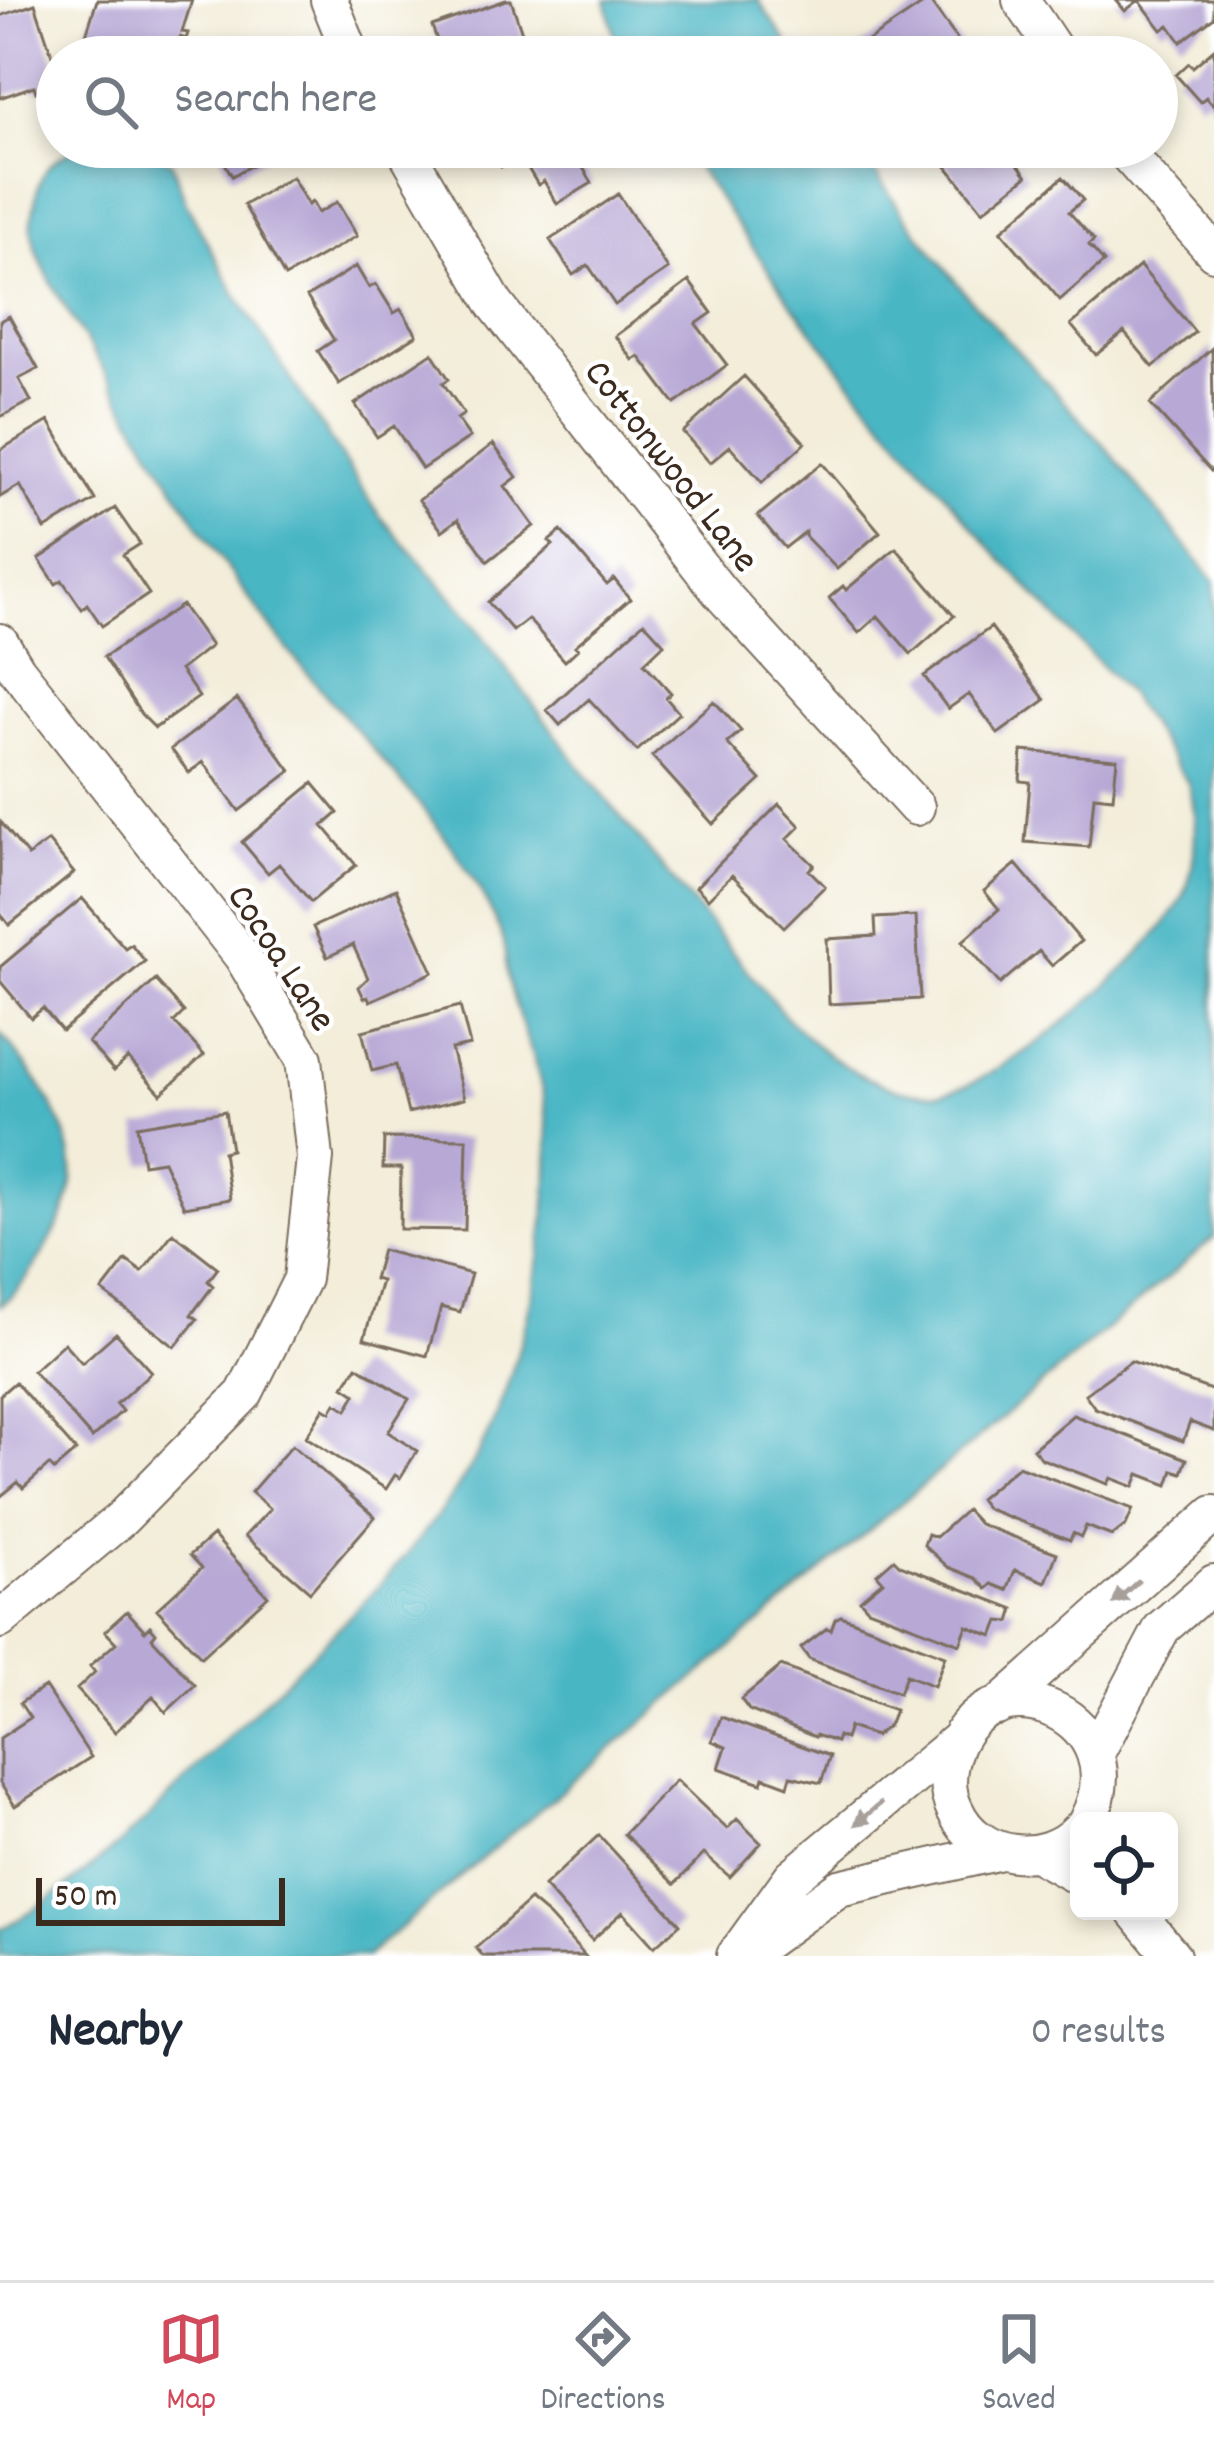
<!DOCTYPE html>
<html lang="en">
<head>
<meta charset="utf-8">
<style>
  body { margin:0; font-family:Dekko,sans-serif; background:#f6f6f7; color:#1f2937 }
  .controls { position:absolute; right:36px; bottom:36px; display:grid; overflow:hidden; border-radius:18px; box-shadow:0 6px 18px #0003 }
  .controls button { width:108px; height:108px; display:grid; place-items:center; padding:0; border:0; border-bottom:3px solid #e0e1e3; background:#fff; color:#1f2937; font:60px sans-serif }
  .scale { position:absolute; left:36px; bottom:30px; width:249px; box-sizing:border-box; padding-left:12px; border:6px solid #3b2a1e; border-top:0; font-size:33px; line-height:42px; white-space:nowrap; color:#3b2a1e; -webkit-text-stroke:9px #fff; paint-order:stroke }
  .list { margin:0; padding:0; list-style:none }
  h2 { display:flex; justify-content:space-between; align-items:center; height:156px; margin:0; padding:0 48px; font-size:51px }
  h2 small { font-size:39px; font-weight:400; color:#747a83 }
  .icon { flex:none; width:66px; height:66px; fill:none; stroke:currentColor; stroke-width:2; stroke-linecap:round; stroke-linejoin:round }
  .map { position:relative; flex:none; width:1214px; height:1956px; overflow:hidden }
  .search { position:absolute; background:#fff; box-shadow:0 6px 18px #0003; left:36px; right:36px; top:36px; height:132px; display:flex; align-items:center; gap:30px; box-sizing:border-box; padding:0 42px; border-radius:66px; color:#747a83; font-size:45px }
  .sheet { height:324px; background:#fff }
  nav { display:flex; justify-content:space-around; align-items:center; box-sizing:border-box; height:168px; border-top:3px solid #e0e1e3; background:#fff; font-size:33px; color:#747a83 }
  nav a { display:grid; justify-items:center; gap:6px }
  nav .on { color:#d1495b }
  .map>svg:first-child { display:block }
  .water { fill:#49b6c4; stroke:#427071; stroke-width:3 }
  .building { fill:#b7a8d5 }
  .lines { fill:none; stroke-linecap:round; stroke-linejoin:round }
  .minor-casing { stroke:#7b6e5f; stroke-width:40 }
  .minor { stroke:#fff; stroke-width:36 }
  .oneway { fill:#a79f9a }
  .labels { text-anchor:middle; stroke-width:9; stroke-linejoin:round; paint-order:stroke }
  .street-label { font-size:39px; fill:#3b2a1e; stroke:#fff }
</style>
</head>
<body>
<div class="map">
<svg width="1214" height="1956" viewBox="0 0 1214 1956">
  <rect width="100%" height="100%" fill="#fff"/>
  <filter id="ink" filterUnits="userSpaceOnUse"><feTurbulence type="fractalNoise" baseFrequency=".00833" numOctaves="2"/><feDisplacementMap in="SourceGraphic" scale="24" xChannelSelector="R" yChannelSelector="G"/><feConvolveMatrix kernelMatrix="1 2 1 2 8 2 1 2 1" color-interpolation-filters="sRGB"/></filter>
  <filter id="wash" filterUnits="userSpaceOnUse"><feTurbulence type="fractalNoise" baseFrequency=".004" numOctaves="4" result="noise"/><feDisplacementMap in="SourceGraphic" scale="48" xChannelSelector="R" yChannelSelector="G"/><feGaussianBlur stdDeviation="2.7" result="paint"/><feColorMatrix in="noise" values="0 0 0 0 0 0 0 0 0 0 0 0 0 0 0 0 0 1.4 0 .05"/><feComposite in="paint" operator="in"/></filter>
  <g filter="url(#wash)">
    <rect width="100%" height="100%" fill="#f3edd9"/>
    <path class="water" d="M606,0H758L797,57H625L615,37Z
      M79,147H144L172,163L186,203L235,293L380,516L464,611L579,766L787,1018C826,1057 873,1092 931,1094C993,1096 1161,950 1185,892C1197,862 1198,812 1188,783L1127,693L990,547L854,386L792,304L683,147H858L906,218L969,298L1104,445L1214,581V1238L367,1956H0V1930C100,1874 175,1791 255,1710C331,1634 415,1559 471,1466C522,1382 560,1205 545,1107C539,1064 519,1024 509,982C505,964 506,945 499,929C460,834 354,733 289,651C219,563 159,466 103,369C82,333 40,274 32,234C30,224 34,211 35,202C39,171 51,159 79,147Z
      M0,1033C33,1072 81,1133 71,1189C68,1210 56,1230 46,1248C34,1269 19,1292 0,1306Z"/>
    <g id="blocks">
      <path class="building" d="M97,0H192L182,32L188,33L186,39L180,37L174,57L80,54Z
        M506,0H511L530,57H443L432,26Z
        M929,0L970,57H861L856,49Z
        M1116,0H1214V17L1181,42L1169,25L1162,30L1139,0L1125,11Z
        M35,4L57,70V84L36,92L34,86L0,98V16Z
        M1214,49V106L1206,97L1200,102L1176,75L1189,63L1193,67Z
        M216,147H285L232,176Z
        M489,147H592L598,157L582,166L592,183L557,204L544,181L538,185L520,155L501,167Z
        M931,147H1005L1027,176L983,211Z
        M292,177L308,205L312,202L318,213L337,202L357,236L285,277L244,205Z
        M1063,177L1083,200L1069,212L1094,240L1089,245L1104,262L1060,300L1001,231Z
        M618,194L668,269L615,305L588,265L573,275L550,240Z
        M356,266L369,288L376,284L394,313L401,309L417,335L339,384L318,351L334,340L307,297Z
        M1140,266L1195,332L1153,367L1124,332L1096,355L1071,325Z
        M689,281L712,313L696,324L727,365L675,404L639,356L633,360L615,336Z
        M9,316L38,369L19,379L31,401L0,417V321Z
        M1212,348L1214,468L1211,471L1150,404Z
        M432,353L449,379L443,383L464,414L457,419L470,437L422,469L394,426L377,437L355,404Z
        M744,376L805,443L762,482L730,446L710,463L683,432Z
        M49,421L95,500L45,529L20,485L0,497V450Z
        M493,444L517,477L505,486L534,526L488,561L458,519L442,531L419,500Z
        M822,463L880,532L837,569L805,536V532L785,548L758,516Z
        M115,508L140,544L123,555L149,594L102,626L87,604L82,609L62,580L56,584L39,559Z
        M561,531L607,585L614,579L630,599L575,646L578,649L565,661L528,619L513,631L488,602L553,545L549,541Z
        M896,548L954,616L911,654L878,616L859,633L829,598L843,586L846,590Z
        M182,605L211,646L180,670L199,697L155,728L141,714L104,657Z
        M644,622L664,644L644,663L671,693L666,698L679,713L637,751L589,699L560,725L547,710Z
        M991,627L1045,700L998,734L969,694L948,709L924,676Z
        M237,699L291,771L239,811L203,762L189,773L171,749Z
        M714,701L741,731L727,743L761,780L713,824L652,756Z
        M1022,751L1117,759L1113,798L1094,796L1089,847L1025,842L1030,782L1020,781Z
        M313,783L338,813L323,826L356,865L311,902L279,864L268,873L242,842Z
        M779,804L800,826L787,839L814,865L809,870L825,886L784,927L732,875L708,899L696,887Z
        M0,821L28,856L48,841L74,873L9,925L0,913Z
        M1016,864L1081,941L1052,966L1039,951L1000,984L963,941L999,909L984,891Z
        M396,889L433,972L370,1001L368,997L364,998L359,987L368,978L353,945L327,957L313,927Z
        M82,898L125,948L131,944L145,961L62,1031L43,1008L31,1018L0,981V967Z
        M916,916L920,999L829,1004L827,939L876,936L875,918Z
        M156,980L184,1012L174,1022L204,1055L161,1094L128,1058L114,1071L88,1042Z
        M460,1006L470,1045L451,1049L464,1099L408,1113L396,1065L372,1071L362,1031Z
        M225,1111L231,1150L223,1152L230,1199L184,1207L163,1161L143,1164L137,1126Z
        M384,1138L467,1139L465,1230L400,1229L401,1168H383Z
        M173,1233L218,1268L208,1281L213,1286L191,1315L197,1319L175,1347L102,1291L126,1260L142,1272Z
        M382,1250L471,1274L460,1312L441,1307L427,1356L364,1339L381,1281L374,1279Z
        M116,1333L151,1372L116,1404L122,1411L92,1438L33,1371L64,1343L82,1363Z
        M1131,1361L1214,1391V1431L1190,1422L1183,1441L1095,1408L1085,1394Z
        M357,1366L409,1399L388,1432L417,1451L400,1478L395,1475L386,1489L306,1437L324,1408L331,1412L336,1403L347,1410L356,1394L344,1386Z
        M15,1382L76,1451L54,1470L49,1465L23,1488L18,1482L0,1497V1395Z
        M1073,1415L1187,1459L1182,1473L1173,1470L1168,1485L1139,1474L1134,1487L1111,1478L1108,1484L1042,1459L1033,1449Z
        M292,1445L375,1517L310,1592L245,1536L270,1509L251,1492Z
        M1018,1466L1133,1509L1126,1525L1112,1536L1086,1526L1081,1537L1073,1533L1070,1540L987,1509L979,1499Z
        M966,1510L979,1524L1057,1553L1046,1582L1015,1570L1007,1590L992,1584L987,1589L976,1578L948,1567L924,1545L928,1534L936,1537Z
        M213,1535L268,1596L201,1657L157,1609L202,1568L190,1555Z
        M894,1559L900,1565L1014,1609L1010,1622L999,1621L993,1636L967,1626L960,1644L868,1609L860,1600L883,1581L877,1574Z
        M127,1611L145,1631L150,1626L156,1633L152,1638L195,1685L166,1712L153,1697L115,1732L77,1689L95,1672L90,1666L116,1643L105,1631Z
        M841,1616L945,1656L934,1686L906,1675L899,1693L809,1659L801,1648L827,1628L831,1630L835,1619Z
        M781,1666L895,1710L889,1725L875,1736L849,1727L845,1739L838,1736L836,1742L816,1735L815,1737L749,1710L741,1699Z
        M45,1687L91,1757L15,1806L0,1783V1738L30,1718L20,1703Z
        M721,1717L830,1756L821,1783L791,1776L788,1786L764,1777L762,1783L719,1768L726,1747L712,1741Z
        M676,1780L727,1829L737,1819L761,1843L730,1877L704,1854L675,1884L624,1834Z
        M599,1835L680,1924L654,1947L623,1912L592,1940L544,1886Z
        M530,1900L549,1916L585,1956H483L476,1948Z"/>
    </g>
  </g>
  <g filter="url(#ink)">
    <use href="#blocks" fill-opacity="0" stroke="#7b6e5f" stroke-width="3"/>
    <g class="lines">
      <defs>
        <path id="minor" d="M329,0L352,57
          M1021,0L1059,57
          M404,147L495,304L719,591L916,807
          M1121,147L1214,252
          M0,642L17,670L242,956L304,1059L315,1158L302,1279L244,1394L121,1519L0,1620
          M997,1707L1214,1514
          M1096,1753L1162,1628L1214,1583
          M1079,1830C1043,1868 977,1859 955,1810C945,1790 947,1767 955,1747C994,1654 1141,1719 1087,1821
          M1036,1853L1079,1877
          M1135,1911L1172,1956
          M753,1950L839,1888L997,1852
          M735,1956L792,1877L958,1740"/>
      </defs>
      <use href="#minor" class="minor-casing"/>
      <use href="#minor" class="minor"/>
    </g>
    <defs><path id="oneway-solid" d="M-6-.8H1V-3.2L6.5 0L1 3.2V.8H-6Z" transform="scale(3)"/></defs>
    <g class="oneway">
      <use href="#oneway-solid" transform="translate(1126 1592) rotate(138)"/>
      <use href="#oneway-solid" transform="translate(868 1814) rotate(140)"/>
    </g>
  </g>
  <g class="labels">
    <g class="street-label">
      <text transform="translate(674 464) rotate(52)" y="14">Cottonwood Lane</text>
      <text transform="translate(284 956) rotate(57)" y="14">Cocoa Lane</text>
    </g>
  </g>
</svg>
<div class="controls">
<button><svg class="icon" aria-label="locate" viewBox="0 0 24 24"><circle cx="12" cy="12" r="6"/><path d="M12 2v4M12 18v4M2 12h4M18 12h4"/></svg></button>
</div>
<div class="scale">50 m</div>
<div class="search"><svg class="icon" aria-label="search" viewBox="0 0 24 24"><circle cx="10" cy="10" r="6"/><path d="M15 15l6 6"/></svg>Search here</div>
</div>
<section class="sheet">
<h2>Nearby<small>0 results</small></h2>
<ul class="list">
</ul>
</section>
<nav>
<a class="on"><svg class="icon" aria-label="map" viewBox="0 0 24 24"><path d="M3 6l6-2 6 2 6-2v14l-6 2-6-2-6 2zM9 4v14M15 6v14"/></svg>Map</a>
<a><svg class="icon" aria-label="directions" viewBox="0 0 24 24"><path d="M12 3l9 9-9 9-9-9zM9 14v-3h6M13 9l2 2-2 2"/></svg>Directions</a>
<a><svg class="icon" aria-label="saved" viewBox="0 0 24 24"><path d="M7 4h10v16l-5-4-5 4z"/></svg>Saved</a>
</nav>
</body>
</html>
